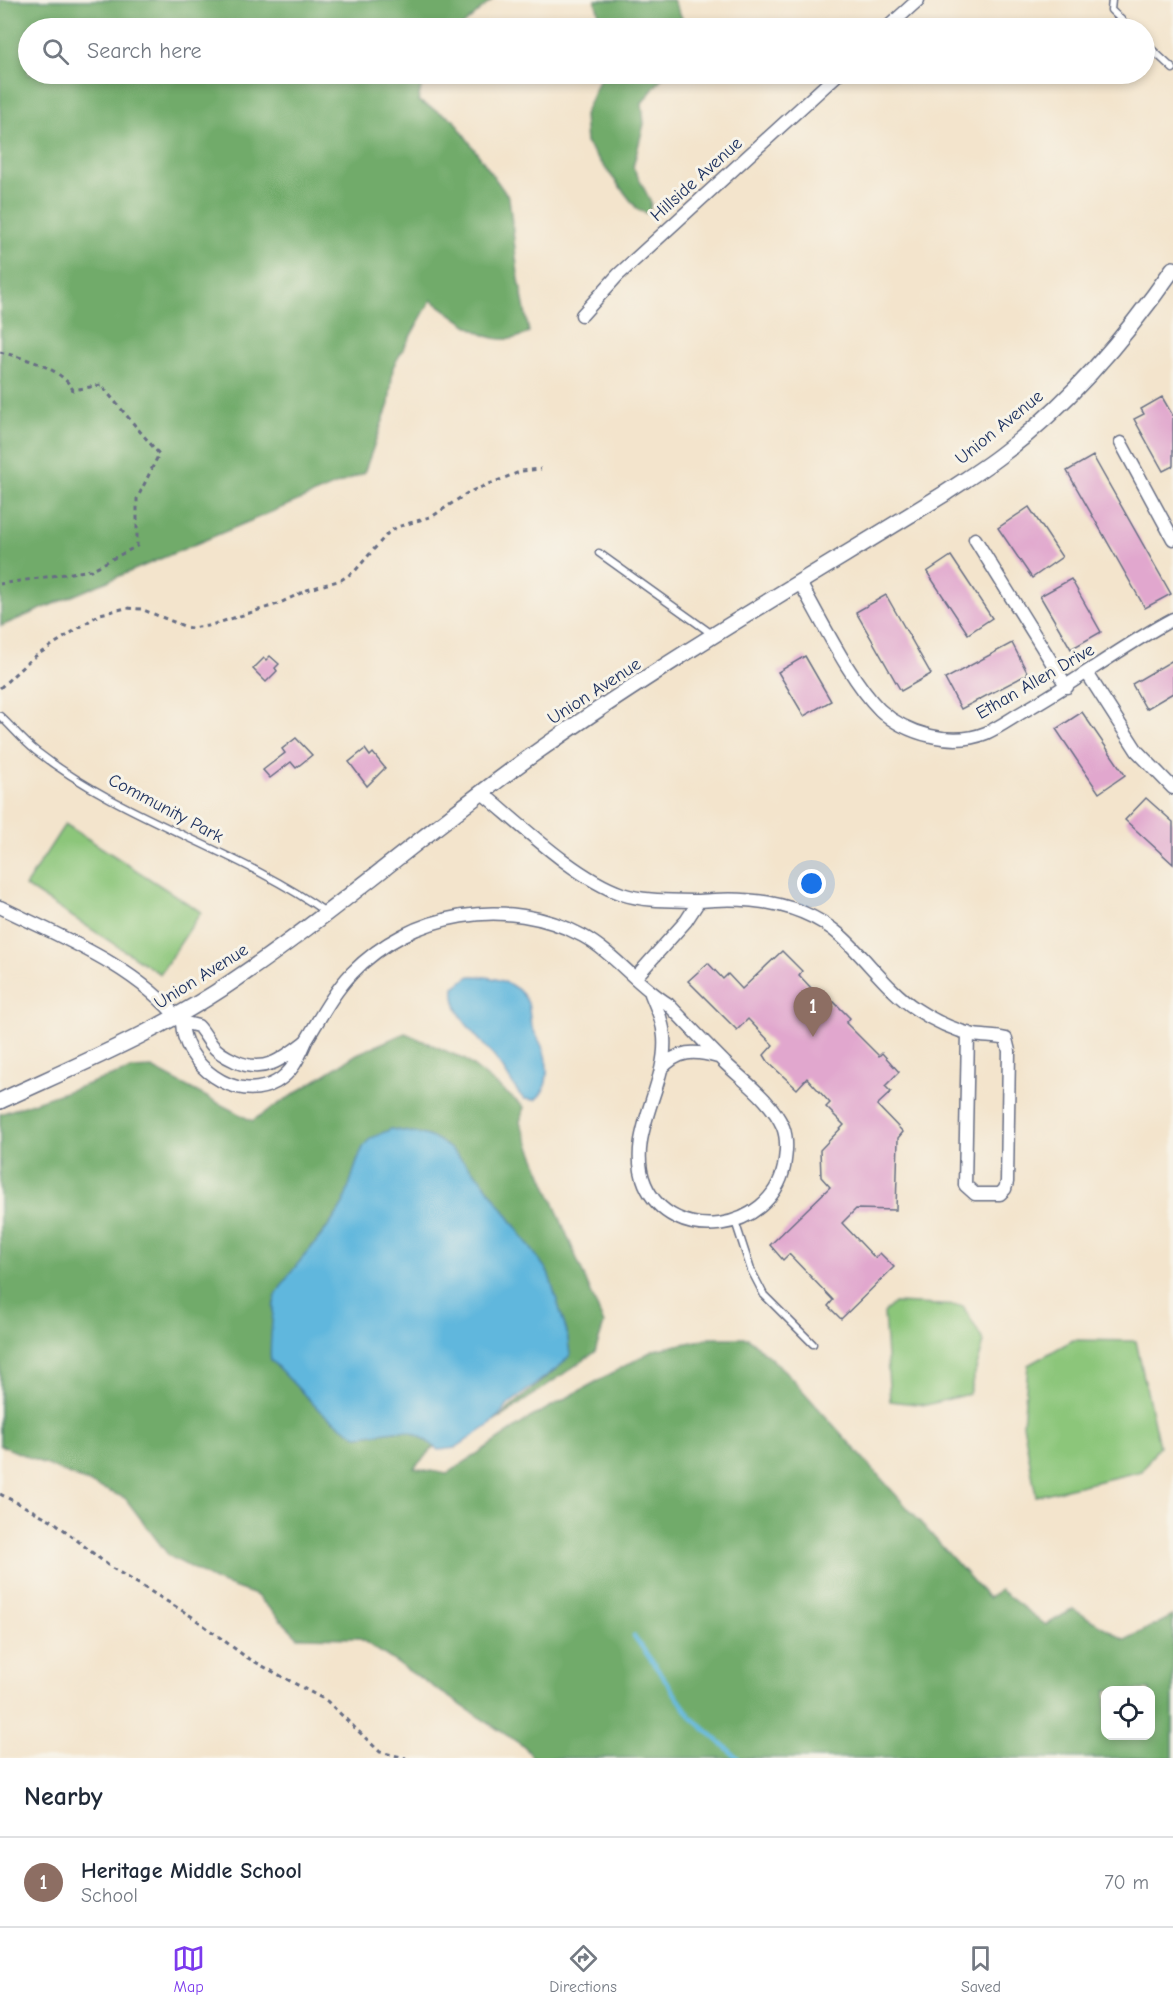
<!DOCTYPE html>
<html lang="en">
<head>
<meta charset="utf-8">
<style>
  body { margin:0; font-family:"Comic Neue",sans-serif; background:#f6f6f7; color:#1f2937 }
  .controls { position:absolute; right:18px; bottom:18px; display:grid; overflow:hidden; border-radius:12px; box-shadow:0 3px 9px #0003 }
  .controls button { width:54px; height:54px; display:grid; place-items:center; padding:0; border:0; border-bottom:2px solid #e0e1e3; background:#fff; color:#1f2937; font:30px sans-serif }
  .you { position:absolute; left:812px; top:884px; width:21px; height:21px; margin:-15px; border:4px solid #fff; border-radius:50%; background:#1a73e8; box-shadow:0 0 0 9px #1a73e833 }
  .badge { display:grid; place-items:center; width:39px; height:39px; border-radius:50%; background:#7c3aed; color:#fff; font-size:20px; font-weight:700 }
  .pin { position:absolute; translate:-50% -50px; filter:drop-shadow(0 2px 3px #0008) }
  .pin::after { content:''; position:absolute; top:32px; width:21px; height:18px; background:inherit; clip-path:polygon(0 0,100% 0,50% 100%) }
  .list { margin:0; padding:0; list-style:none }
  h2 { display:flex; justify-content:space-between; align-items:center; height:78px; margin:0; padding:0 24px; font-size:26px }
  h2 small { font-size:20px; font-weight:400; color:#747a83 }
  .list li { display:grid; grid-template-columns:39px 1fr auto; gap:18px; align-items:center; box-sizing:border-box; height:90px; padding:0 24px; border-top:2px solid #e0e1e3 }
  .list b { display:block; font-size:22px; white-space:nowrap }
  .list p { margin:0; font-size:20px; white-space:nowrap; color:#747a83 }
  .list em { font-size:20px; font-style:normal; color:#747a83 }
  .icon { flex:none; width:33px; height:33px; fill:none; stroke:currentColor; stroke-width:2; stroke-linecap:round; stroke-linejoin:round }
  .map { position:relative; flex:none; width:1173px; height:1758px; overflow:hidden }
  .search { position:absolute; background:#fff; box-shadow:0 3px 9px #0003; left:18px; right:18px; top:18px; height:66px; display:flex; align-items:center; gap:15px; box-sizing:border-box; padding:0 21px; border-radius:33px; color:#747a83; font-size:22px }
  .sheet { height:168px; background:#fff }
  nav { display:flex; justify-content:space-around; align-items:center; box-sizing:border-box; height:84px; border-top:2px solid #e0e1e3; background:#fff; font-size:16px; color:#747a83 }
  nav a { display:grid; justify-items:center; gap:3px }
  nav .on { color:#7c3aed }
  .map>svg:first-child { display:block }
  .green { fill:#8cc67a; stroke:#547a6c; stroke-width:1.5 }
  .forest { fill:#71ab6a; stroke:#466d64; stroke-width:1.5; fill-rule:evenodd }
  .water { fill:#60b7dd; stroke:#3e739e; stroke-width:1.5 }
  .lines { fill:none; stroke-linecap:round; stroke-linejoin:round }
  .stream { stroke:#60b7dd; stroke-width:4.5 }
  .building { fill:#e1a7ce }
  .service-casing { stroke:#676e84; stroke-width:9 }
  .minor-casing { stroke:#676e84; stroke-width:15 }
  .tertiary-casing { stroke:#676e84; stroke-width:18 }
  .path { stroke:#676e84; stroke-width:3; stroke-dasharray:4.5 4.5; stroke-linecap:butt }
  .service { stroke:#fff; stroke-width:6 }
  .minor { stroke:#fff; stroke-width:12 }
  .tertiary { stroke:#fff; stroke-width:15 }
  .labels { text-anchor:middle; stroke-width:6; stroke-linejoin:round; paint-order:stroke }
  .street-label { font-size:18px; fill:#1b2f5e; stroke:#f7f3e8 }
</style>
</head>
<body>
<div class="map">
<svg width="1173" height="1758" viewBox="0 0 1173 1758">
  <rect width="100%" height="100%" fill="#f7f3e8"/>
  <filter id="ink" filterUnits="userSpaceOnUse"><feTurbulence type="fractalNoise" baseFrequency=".0167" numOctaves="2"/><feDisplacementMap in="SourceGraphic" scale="12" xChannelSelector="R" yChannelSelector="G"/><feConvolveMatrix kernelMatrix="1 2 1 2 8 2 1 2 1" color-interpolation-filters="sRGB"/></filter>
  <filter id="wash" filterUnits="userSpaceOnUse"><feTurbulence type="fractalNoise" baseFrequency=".008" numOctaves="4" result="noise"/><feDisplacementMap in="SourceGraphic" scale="24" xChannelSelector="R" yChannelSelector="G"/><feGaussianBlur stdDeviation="1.35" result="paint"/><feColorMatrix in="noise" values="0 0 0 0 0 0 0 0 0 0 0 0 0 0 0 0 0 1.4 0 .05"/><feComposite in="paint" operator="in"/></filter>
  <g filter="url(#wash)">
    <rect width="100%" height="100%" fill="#f3e4cc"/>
    <path class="green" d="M65,824L201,912L160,974L25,886Z
      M894,1303L963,1306L984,1342L969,1394L926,1405L890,1401L884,1313Z
      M1073,1340L1136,1341L1159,1446L1142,1471L1036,1496L1023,1424L1028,1365Z"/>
    <path class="forest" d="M0,0H492L460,28H28V74H424L418,101L453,119L509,198L518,274L529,332C492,355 462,319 431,300L393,367L389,404L364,473L1,626Z
      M595,0H673L687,28H603Z
      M602,74H665L642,103L644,124L633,167L651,202L649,214L638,210L586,143L584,115Z
      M405,1033L464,1059L524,1107L520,1122L604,1324L595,1352L491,1424L562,1364L567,1333L548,1273L481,1179L357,1161C358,1208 296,1256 276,1296C271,1305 274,1322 273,1333C272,1343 269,1349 271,1360L321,1412L357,1436C391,1433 406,1421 434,1447L414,1468L447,1474L530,1418L654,1350L711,1338H748L786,1372L988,1598L1000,1590L1046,1625L1073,1609L1125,1640L1173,1616V1758H533L525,1747L359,1638L298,1637L256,1595L216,1581L169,1556L125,1498L0,1445V1114L132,1069L152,1068L252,1121L357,1054ZM1106,1690H1150V1736H1106Z"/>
    <path class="water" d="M470,976C490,976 517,981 527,1001C530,1007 529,1017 531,1024C534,1033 540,1040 543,1049C549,1065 550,1089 535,1100L524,1099C514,1089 511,1080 503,1069C488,1043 450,1020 454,987Z
      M391,1129L425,1135L438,1140L453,1151L481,1179L548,1272L567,1333L570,1355L562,1364L509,1404L491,1424L455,1448L438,1450C404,1420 398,1433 357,1436L321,1412L271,1360C269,1353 273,1302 276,1296C290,1267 326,1236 342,1206C349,1191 358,1150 367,1142C372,1136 384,1133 391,1129Z"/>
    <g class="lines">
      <path class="stream" d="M634,1636L692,1718L738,1758"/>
    </g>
    <g id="blocks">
      <path class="building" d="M1162,397L1173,416V466L1163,471L1134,419L1144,414L1141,409Z
        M1093,456L1171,594L1145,608L1067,471Z
        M1029,507L1062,557L1032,578L998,528Z
        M951,556L992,618L968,634L927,572Z
        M1071,579L1101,632L1071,649L1040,596Z
        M886,595L931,674L901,691L856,612Z
        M1012,643L1028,674L961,709L945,679Z
        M270,656L279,664L275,668L277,671L266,682L253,669L264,658L266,660Z
        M805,656L831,701L804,716L778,672Z
        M1173,660V693L1146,709L1132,684Z
        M1082,712L1125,775L1099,793L1056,729Z
        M296,738L312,755L296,768L291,762L270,778L263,770L285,753L282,749Z
        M365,749L370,756L373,753L385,768L367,786L349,762Z
        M1146,798L1173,822V864L1125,820Z
        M782,951L802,971L799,975L827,1005L834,1002L850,1018L846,1023L879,1056L882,1053L899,1072L885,1086L891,1092L877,1105L903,1132L898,1138L896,1210L856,1209L842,1223L875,1258L880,1253L894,1267L841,1319L828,1306L833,1300L789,1254L783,1260L770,1245L830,1187L821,1177L820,1150L844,1125L826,1107L830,1103L807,1078L797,1089L769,1063L764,1055L773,1045L748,1019L737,1030L688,981L708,963L723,979L728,974L742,989Z"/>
    </g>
  </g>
  <g filter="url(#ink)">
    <use href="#blocks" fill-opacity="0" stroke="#676e84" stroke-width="1.5"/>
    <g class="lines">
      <defs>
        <path id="service" d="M1112,0L1111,10L1130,28
          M1144,42L1173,69
          M599,553L712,634
          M0,716C12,727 23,741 36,751C124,820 237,849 327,913
          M735,1221L751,1270L764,1295L813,1344"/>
        <path id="minor" d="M887,28L918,0
          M582,315L618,275L838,74
          M1121,443L1173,539
          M975,539L1067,687
          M800,583C822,621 850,680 880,710C906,734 952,747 986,733C1000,727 1013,717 1026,710C1076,682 1122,646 1173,619
          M1087,673L1137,751L1173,788
          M481,792C520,824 575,878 622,894C646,902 674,900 699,901
          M0,907C61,937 136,966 180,1021
          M635,978L686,921L699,901C749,896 801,901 841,936C867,959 887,990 916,1009C934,1021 954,1030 974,1035C985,1037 996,1036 1006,1039L1009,1051L1007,1182L1005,1189L1000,1194H975L965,1185L968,1033
          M182,1022L198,1026C204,1032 207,1039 212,1045C218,1053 226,1057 235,1061C264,1075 284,1058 306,1041C299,1057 293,1072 276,1082C235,1105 183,1064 182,1022Z
          M306,1041C320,1018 333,993 352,973C411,912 507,895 583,936C615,954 637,985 668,1004C687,1024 706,1044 725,1063C745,1082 772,1101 783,1127C788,1140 786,1154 784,1167C770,1233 672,1247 645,1184C625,1136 668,1086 664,1037C663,1021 657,1009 651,994
          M661,1069C678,1050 694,1050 718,1057"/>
        <path id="tertiary" d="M0,1101C80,1064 163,1030 236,979C340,908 435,824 538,751C668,659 808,578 944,494C963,481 983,469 1001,455C1069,404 1125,338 1173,269"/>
      </defs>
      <use href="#service" class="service-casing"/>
      <use href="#minor" class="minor-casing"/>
      <use href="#tertiary" class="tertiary-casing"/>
      <path class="path" d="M0,352C23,358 61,367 73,390L101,385L159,454L137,499V546L91,570L0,584
        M0,688L31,659L100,614L126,608L141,609L189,628L208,626L278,604L307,590L341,580L355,571L388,533L397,527L433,516L469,492L522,471L541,469
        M0,1494L53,1521L109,1566L191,1616L246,1657L327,1701L380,1752L406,1758"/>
      <use href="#service" class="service"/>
      <use href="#minor" class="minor"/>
      <use href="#tertiary" class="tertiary"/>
    </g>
  </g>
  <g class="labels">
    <g class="street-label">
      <text transform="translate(696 179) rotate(-42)" y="6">Hillside Avenue</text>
      <text transform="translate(999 427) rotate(-39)" y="6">Union Avenue</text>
      <text transform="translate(1035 681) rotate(-30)" y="6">Ethan Allen Drive</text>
      <text transform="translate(594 691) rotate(-33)" y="6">Union Avenue</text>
      <text transform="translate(166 808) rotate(28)" y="6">Community Park</text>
      <text transform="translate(201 976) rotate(-32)" y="6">Union Avenue</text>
    </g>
  </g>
</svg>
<div class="controls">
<button><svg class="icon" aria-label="locate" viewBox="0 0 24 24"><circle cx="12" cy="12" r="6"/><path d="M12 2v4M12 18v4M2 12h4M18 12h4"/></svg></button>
</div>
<div class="you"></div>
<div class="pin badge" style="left:813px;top:1037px;background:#8d6e63">1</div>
<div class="search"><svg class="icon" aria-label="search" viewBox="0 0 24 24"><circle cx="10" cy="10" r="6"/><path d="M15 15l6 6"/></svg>Search here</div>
</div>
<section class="sheet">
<h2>Nearby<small></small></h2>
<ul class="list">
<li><span class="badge" style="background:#8d6e63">1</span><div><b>Heritage Middle School</b><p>School</p></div><em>70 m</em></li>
</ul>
</section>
<nav>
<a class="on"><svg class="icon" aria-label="map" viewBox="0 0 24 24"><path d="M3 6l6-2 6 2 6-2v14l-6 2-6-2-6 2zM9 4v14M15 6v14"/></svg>Map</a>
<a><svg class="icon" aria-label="directions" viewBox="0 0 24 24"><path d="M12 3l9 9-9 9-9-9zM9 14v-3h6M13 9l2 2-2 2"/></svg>Directions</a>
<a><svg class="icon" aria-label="saved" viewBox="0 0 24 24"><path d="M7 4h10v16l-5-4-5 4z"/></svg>Saved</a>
</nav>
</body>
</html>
